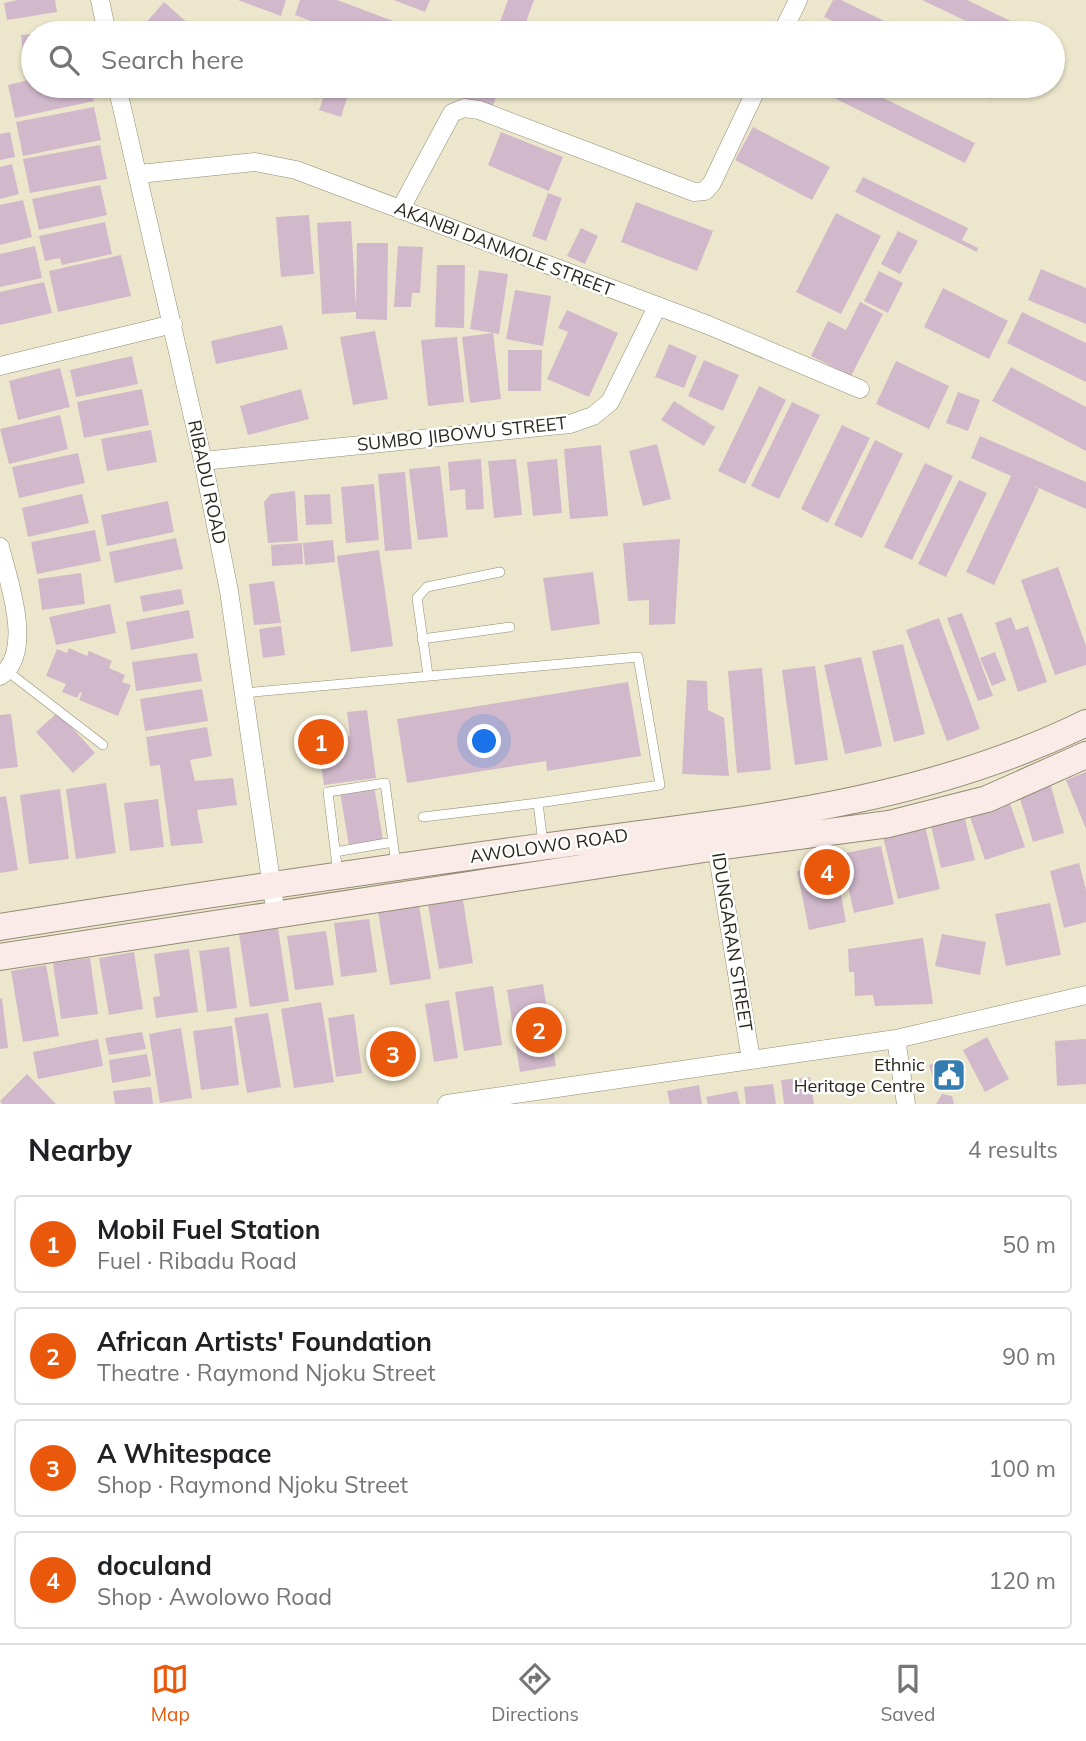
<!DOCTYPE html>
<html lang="en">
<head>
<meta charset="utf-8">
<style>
  body { margin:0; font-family:Mulish,sans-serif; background:#f6f6f6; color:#202124 }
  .you { position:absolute; left:485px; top:742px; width:24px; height:24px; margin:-18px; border:5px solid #fff; border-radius:50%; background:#1a73e8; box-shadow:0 0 0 10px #1a73e833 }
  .badge { display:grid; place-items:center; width:46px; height:46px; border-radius:50%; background:#ea580c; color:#fff; font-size:23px; font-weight:700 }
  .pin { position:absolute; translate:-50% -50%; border:4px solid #fff; box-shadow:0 2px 7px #0006 }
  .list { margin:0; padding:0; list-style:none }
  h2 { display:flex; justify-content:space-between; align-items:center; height:91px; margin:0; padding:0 28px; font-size:30px }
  h2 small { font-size:23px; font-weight:400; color:#757577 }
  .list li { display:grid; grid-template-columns:46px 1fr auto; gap:21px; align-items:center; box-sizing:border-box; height:98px; margin:0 14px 14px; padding:0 14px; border:2px solid #e0e0e0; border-radius:7px }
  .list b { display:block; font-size:26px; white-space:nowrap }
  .list p { margin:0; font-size:23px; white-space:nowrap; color:#757577 }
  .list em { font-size:23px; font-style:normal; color:#757577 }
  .icon { flex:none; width:38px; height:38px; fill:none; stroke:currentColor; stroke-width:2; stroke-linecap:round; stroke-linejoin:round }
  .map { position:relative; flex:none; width:1086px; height:1104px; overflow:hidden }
  .search { position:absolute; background:#fff; box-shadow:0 2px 5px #0004; left:21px; right:21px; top:21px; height:77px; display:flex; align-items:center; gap:18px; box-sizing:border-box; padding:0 24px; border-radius:38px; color:#757577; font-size:26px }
  .sheet { height:539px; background:#fff }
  nav { display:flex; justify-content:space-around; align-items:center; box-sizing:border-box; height:98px; border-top:2px solid #e0e0e0; background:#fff; font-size:19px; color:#757577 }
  nav a { display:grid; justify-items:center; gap:4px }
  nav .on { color:#ea580c }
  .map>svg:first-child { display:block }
  .building { fill:#d1b9cb }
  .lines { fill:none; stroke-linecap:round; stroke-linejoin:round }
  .lane-casing { stroke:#918c73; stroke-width:10 }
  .street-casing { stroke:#918c73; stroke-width:19 }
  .secondary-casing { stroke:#918c73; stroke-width:28 }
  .lane { stroke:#fff; stroke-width:9 }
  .street { stroke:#fff; stroke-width:18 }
  .secondary { stroke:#faebe8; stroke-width:26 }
  .labels { text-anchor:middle; stroke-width:5; stroke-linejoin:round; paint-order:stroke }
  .street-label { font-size:18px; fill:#29271d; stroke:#fff }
  .poi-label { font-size:18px; fill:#29271d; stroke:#fff; text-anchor:end }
</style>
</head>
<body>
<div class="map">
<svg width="1086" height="1104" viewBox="0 0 1086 1104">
  <rect width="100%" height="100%" fill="#ece7cc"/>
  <path class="building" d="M18,0H55L57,12L7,20L4,3Z
    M238,0H286L281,16Z
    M300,0H337L420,31L419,33H343L295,15Z
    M394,0H430L425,12Z
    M508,0H534L522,33H496Z
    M833,0H841L909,33H858L824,17Z
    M922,0H967L1036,33H991Z
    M164,2L199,33H153L144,25Z
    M33,34V71H25L21,35Z
    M33,79V86H90L94,101L15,118L8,85Z
    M286,86H319L316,99L285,90Z
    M327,86H351L341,117L319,110Z
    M427,86H500L492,108Z
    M810,86H859L975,143L965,163Z
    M964,86H999L992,99Z
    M94,107L101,140L23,156L16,122Z
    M753,127L830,167L812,200L735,160Z
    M10,132L15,157L0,160V134Z
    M501,132L563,157L549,191L488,165Z
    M100,145L107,179L30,193L23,159Z
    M12,164L19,194L0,199V167Z
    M863,177L968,228L962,240L978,248L977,252L855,192Z
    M100,185L107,215L39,230L32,199Z
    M548,193L562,198L546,241L532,236Z
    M23,200L32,237L0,245V205Z
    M636,202L713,231L697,271L621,242Z
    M836,213L881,236L841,314L796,292Z
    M309,215L314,274L281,277L276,217Z
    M351,221L356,308L357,243H388L387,320L356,319V312L322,314L317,223Z
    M105,222L112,254L62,265L60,258L45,261L39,236Z
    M581,228L598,236L585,264L567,256Z
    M898,231L918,241L900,274L881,264Z
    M35,246L42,278L0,287V254Z
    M398,246L423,247L420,293H412L411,307H394Z
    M121,255L131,296L58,312L49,271Z
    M437,265H465L464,328L435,327Z
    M1041,269L1086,288V324L1028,300Z
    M479,270L508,274L499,334L470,329Z
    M879,271L903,283L888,313L864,301Z
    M44,282L52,313L0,325V292Z
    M943,288L1008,321L989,359L924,327Z
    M515,290L551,296L543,346L506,339Z
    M860,302L883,314L851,376L811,356L828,321L846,330Z
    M567,310L618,333L589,397L547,379L568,332L558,328Z
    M1022,312L1086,343V382L1007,343Z
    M282,325L288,349L216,364L211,341Z
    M375,331L388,399L353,405L340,337Z
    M493,333L501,399L470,403L462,337Z
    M457,337L464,402L428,406L421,340Z
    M669,344L697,356L684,388L655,377Z
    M508,350H542L541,391H508Z
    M132,356L138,384L76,397L70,370Z
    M704,360L739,375L723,411L688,396Z
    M896,361L949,386L929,429L876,404Z
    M1011,367L1086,407V451L992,401Z
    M60,368L70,407L18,420L9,381Z
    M759,386L786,400L745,484L718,471Z
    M142,389L149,425L84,438L77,402Z
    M301,389L309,419L248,435L240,406Z
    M958,392L980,400L968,431L946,423Z
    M674,401L715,427L704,446L661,420Z
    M792,402L820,415L779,499L751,486Z
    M60,415L68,449L9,464L0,429Z
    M842,425L870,438L828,523L801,509Z
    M151,430L157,462L107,471L101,439Z
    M980,436L1086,482V509L1032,485L1039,489L994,585L966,572L1011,476L971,458Z
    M875,440L903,454L862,538L834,525Z
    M657,444L671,499L643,506L629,451Z
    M601,445L608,516L570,519L564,449Z
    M78,453L85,483L19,498L12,467Z
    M481,459L484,509L466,510L465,489L450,491L448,462Z
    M516,459L522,515L494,518L488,461Z
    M557,459L562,513L533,516L527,462Z
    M925,463L953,476L912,560L884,547Z
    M440,466L448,537L418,540L409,469Z
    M405,472L412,549L385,551L378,474Z
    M959,480L987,493L946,577L918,564Z
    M374,484L379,540L346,543L341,487Z
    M295,491L298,541L268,543L264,502L271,494Z
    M82,494L89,523L28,537L22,508Z
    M330,494L332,524L306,525L304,495Z
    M168,501L174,532L107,546L101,515Z
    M95,530L101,561L37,574L31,542Z
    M176,538L183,569L115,583L109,552Z
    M680,539L675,624L649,625V600L628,601L623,543Z
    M333,540L335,562L305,565L303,543Z
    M302,543L303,564L272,566L271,545Z
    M379,550L393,646L351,652L337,556Z
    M1058,567L1086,646V665L1055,675L1021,580Z
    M593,572L600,624L551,631L543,578Z
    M81,573L85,604L42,610L38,579Z
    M274,581L281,623L254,625L249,584Z
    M181,589L184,604L143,612L140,596Z
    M110,604L116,633L56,645L49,617Z
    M189,610L194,638L131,650L126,622Z
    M962,613L993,696L978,701L947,618Z
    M1011,617L1016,630L1028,626L1047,682L1018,692L995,623Z
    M939,618L980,729L947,741L906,630Z
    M281,626L285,655L263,658L259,629Z
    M903,644L925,734L894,742L872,651Z
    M69,648L87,656L89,651L112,661L109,668L125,675L122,682L131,685L118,716L79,700L82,693L80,692L77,698L62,692L66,684L46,676L57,649L67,653Z
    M995,652L1006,680L992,686L980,658Z
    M197,653L202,681L136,691L132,662Z
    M861,657L882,746L845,754L824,665Z
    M815,666L828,760L795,765L782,670Z
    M762,668L771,770L737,773L728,671Z
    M687,680L707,681L708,710L724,718L729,776L682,774Z
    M628,682L641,756L547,771L546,761L407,783L397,719Z
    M202,689L208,721L145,731L140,699Z
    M367,710L376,778L324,785L317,740L350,736L347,712Z
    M58,712L95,753L73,773L36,732Z
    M11,714L18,767L0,769V715Z
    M207,727L212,756L190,760L195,781L233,778L237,805L197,810L203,843L171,846L160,765L150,766L146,737Z
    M1086,772V829L1066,780Z
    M106,783L116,853L76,859L66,789Z
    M374,786L383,840L349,846L340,792Z
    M1051,786L1064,833L1033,842L1019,795Z
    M60,789L69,859L29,864L20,795Z
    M6,796L18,870L0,873V797Z
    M158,799L164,847L130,851L124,803Z
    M1010,803L1025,847L985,860L970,817Z
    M965,819L975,860L941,868L931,826Z
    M925,826L940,889L898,899L883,836Z
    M881,846L894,904L854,913L841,854Z
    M1079,863L1086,890V922L1064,928L1050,871Z
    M835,864L846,922L809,930L797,871Z
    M463,900L473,963L439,969L428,905Z
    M1050,903L1061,955L1006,966L995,914Z
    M419,905L431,979L390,985L378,912Z
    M369,919L377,972L341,977L334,923Z
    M278,928L289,1001L250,1007L239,934Z
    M326,931L334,985L295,990L287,936Z
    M942,934L986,942L980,975L935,966Z
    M923,938L933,1004L875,1006L873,995L855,996L854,972H849L848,949Z
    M229,947L237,1008L207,1012L199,951Z
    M189,949L198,1012L156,1018L153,997L160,996L154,954Z
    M134,952L143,1009L109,1015L99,958Z
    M90,958L98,1014L61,1019L53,963Z
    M46,965L59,1036L23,1042L11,971Z
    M543,984L556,1066L520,1072L507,990Z
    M493,986L502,1045L464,1051L455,992Z
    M2,998L8,1048L0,1049V999Z
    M449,1000L458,1058L434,1062L425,1004Z
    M321,1002L334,1082L294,1088L281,1009Z
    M268,1013L281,1087L247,1093L234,1018Z
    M354,1014L362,1073L336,1077L328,1018Z
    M232,1026L239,1085L201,1090L193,1031Z
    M181,1028L192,1098L160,1103L149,1034Z
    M142,1032L146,1049L109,1055L105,1038Z
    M987,1037L1009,1079L985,1092L963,1050Z
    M98,1039L103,1066L38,1079L33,1052Z
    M1086,1039V1084L1057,1086L1055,1041Z
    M147,1054L151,1076L112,1083L109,1060Z
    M946,1059L950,1073L933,1078L929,1065Z
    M27,1074L56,1104H2L0,1101Z
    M810,1077L814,1104H784L781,1080Z
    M773,1084L776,1104H746L744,1087Z
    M699,1085L702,1104H670L667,1091Z
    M151,1087L153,1104H115L113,1091Z
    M737,1091L740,1104H708L706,1097Z
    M942,1094L952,1096L954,1104H936Z"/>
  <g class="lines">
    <defs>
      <path id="lane" d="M422,639L510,627
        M7,671L103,745
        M428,675L417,598L427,587L500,572
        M244,693L638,657L660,785L538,803L543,843
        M423,817L538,803
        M335,852L393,842
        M338,874L328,792L385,783L396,865"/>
      <path id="street" d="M100,0L107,33
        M782,33L798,0
        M117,86L203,461L229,591L276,915
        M139,174L255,162L296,170L708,325L860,389
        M400,210L452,113L464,108L479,110L694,192L705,191L712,183L758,86
        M0,366L173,324
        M203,461L570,424L593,416L610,402L657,307
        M0,547C8,579 35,653 0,676
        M715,838L751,1060
        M896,1039L906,1104
        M447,1104L896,1039L1086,995"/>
      <path id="secondary" d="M0,927C180,898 360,872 540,847C726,822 915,807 1086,723
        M0,957L717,847L889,824L987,799L1086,755"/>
    </defs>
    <use href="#lane" class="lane-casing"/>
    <use href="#street" class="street-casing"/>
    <use href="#secondary" class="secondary-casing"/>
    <use href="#lane" class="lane"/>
    <use href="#street" class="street"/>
    <use href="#secondary" class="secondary"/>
  </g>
  <defs>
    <symbol id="civic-square" viewBox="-11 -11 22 22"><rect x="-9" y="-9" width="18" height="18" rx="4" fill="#357db1" stroke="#fff"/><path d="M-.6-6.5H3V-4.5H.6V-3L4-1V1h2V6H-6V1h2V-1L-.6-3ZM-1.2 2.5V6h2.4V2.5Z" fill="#fff"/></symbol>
  </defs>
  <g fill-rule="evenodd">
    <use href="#civic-square" x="930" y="1056" width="38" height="38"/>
  </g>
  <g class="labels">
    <g class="street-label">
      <text transform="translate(504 249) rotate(21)" y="6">AKANBI DANMOLE STREET</text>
      <text transform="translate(462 434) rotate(-6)" y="6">SUMBO JIBOWU STREET</text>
      <text transform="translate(207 482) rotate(78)" y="6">RIBADU ROAD</text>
      <text transform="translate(549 846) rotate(-8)" y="6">AWOLOWO ROAD</text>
      <text transform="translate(732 942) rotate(81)" y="6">IDUNGARAN STREET</text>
    </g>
    <g class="poi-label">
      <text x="925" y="1071">Ethnic<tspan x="925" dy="21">Heritage Centre</tspan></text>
    </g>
  </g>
</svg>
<div class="you"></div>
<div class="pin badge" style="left:321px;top:742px">1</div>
<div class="pin badge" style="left:539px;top:1030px">2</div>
<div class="pin badge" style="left:393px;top:1054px">3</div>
<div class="pin badge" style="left:827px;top:872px">4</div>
<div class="search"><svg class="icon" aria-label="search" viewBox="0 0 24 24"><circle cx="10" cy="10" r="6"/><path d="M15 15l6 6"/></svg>Search here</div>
</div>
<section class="sheet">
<h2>Nearby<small>4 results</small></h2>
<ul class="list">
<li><span class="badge">1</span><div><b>Mobil Fuel Station</b><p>Fuel · Ribadu Road</p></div><em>50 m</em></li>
<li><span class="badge">2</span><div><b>African Artists' Foundation</b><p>Theatre · Raymond Njoku Street</p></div><em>90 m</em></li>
<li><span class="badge">3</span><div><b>A Whitespace</b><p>Shop · Raymond Njoku Street</p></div><em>100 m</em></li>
<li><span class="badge">4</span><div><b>doculand</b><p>Shop · Awolowo Road</p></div><em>120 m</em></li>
</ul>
</section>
<nav>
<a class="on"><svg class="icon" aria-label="map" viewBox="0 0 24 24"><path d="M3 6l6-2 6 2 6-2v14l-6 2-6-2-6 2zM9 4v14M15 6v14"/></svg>Map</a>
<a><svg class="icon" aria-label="directions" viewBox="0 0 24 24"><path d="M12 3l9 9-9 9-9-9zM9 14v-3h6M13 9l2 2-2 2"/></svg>Directions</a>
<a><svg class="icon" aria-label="saved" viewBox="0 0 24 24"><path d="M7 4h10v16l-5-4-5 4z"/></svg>Saved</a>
</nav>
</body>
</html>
